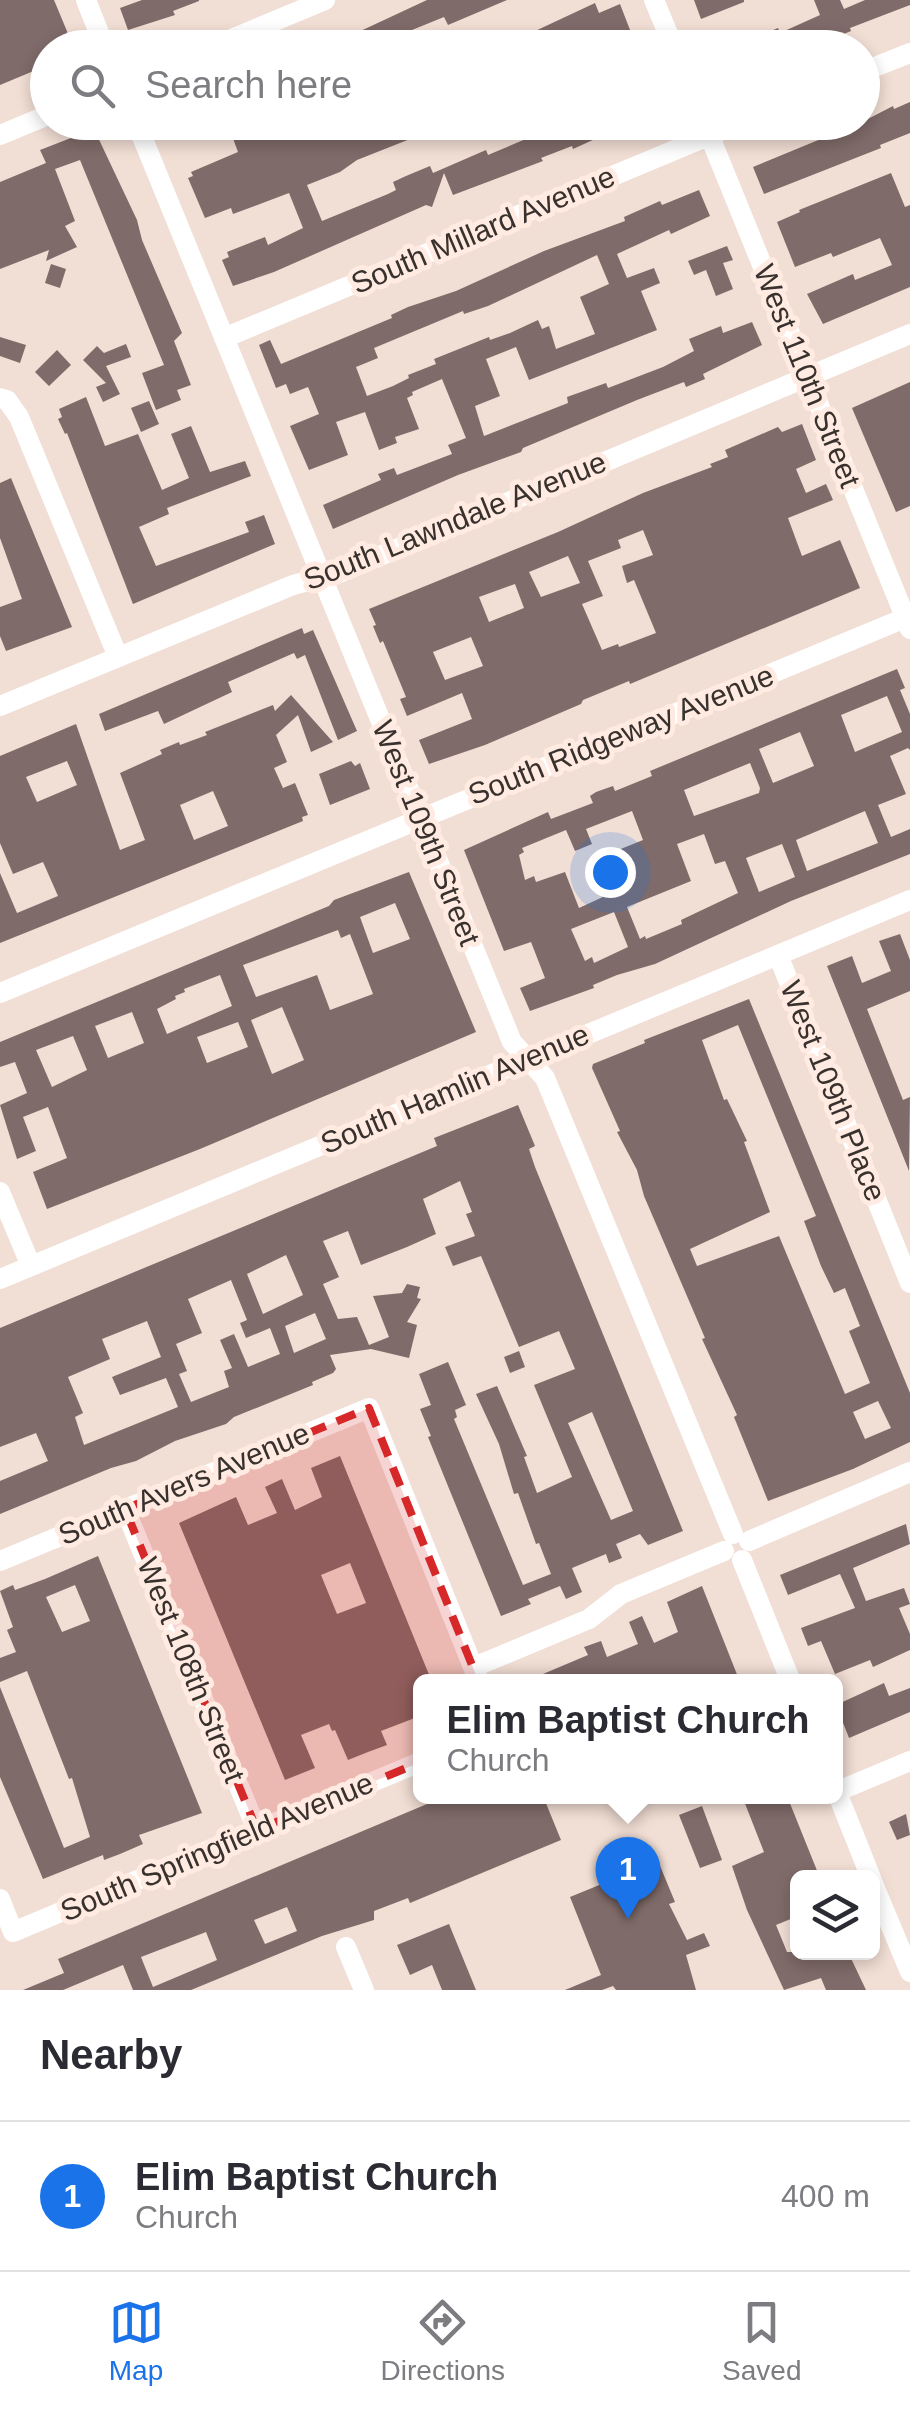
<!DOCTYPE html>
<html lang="en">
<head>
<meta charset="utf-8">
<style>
  body { margin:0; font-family:Arial,sans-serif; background:#f7f7f7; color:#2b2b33 }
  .controls { position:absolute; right:30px; bottom:30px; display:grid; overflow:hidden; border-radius:15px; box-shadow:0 5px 15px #0003 }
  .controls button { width:90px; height:90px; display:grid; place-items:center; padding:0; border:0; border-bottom:2px solid #e1e1e2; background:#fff; color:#2b2b33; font:50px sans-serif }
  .you { position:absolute; left:610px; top:872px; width:35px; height:35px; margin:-25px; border:8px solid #fff; border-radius:50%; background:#1a73e8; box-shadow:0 0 0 15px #1a73e833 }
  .badge { display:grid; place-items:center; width:65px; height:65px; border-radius:50%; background:#1a73e8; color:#fff; font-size:32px; font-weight:700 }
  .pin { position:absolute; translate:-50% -82px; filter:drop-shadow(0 2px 5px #0008) }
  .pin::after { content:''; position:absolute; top:52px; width:35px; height:30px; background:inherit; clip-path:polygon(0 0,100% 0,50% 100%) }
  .popup { position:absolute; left:413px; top:1674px; width:430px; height:130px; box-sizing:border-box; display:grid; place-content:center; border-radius:15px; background:#fff; filter:drop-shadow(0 2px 8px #0005); font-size:32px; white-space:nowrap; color:#7c7c81 }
  .popup b { font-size:38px; color:#2b2b33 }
  .popup::after { content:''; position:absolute; left:50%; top:100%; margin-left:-20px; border:20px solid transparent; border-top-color:#fff }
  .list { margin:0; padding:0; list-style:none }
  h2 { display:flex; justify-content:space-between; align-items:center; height:130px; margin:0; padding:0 40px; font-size:42px }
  h2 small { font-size:32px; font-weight:400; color:#7c7c81 }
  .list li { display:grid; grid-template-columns:65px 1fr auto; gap:30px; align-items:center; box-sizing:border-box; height:150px; padding:0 40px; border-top:2px solid #e1e1e2 }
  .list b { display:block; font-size:38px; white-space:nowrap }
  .list p { margin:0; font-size:32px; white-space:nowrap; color:#7c7c81 }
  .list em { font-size:32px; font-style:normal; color:#7c7c81 }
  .icon { flex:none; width:55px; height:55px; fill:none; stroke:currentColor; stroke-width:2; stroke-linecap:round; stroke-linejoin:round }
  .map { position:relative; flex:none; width:910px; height:1990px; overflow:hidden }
  .search { position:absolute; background:#fff; box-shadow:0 5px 15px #0003; left:30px; right:30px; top:30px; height:110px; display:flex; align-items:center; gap:25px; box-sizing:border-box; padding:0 35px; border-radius:55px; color:#7c7c81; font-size:38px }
  .sheet { height:280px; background:#fff }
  nav { display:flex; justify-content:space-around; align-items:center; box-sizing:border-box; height:140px; border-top:2px solid #e1e1e2; background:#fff; font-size:28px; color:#7c7c81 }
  nav a { display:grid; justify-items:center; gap:5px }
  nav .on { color:#1a73e8 }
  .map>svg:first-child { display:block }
  .building { fill:#7f6b69; fill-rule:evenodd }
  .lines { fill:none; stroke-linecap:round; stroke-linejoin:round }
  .minor { stroke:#fff; stroke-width:20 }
  .marked { fill:#d62828; fill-opacity:0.2; stroke:#d62828; stroke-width:8; stroke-dasharray:20 12; stroke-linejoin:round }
  .labels { text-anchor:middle; stroke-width:10; stroke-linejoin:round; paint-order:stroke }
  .street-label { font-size:30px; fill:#38312d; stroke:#ffebe1 }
</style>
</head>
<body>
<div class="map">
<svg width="910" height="1990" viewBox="0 0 910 1990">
  <rect width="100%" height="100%" fill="#f1ded4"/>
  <path class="building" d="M0,0H54L74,48H48V65L0,85Z
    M142,0H199V1L173,11L175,15L128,30L120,8Z
    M427,0H507L448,25L444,17L380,43L382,48H324Z
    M694,0H744V2L701,19Z
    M814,0H840L844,9L865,0H910V5L850,28L851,31L810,48H769L764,34L778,28L780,33L820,15Z
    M595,3L599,13L620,4L637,48H499Z
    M910,102V133L880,145L881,148L764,194L753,167L862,122L893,106L894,109Z
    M227,122H290L294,132L316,122H354L362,140L411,122H453L357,160L340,172L307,185L322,221L388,194L396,190L393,182L406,176L430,166L433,173L486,150L488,155L554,127L552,122L628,124L573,149L572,146L541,158L543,161L453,195L444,173L432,207L426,205L274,272L233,286L222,260L229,257L227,252L265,237L268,245L303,228L289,193L233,214L231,208L205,218L188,178L193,176L191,172L238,152Z
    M94,129L137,220L142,240L182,333L174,341L191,385L177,390L181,400L156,410L142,373L164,365L80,160L55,169L75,221L65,226L77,247L46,261L49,250L0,269V182L46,163L40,150Z
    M891,173L905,207L910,205V287L823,324L807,294L853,274L855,280L892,265L880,238L833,257L831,253L795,267L777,222L800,212L799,210Z
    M699,190L710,216L671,234L669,230L617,254L627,278L654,268L660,283L641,291L657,330L529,380L516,347L486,359L500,396L475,406L484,436L568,403L567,397L606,383L608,388L663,367L694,351L689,339L721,326L723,333L752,322L762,345L703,374L705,379L686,387L684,382L637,400L523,448L521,452L458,475L333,529L323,505L381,480L378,474L394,468L397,475L452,454L448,445L466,438L442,379L412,392L413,395L407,398L419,429L395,437L397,443L379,450L365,412L336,422L348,455L309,470L290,426L319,414L308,387L290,394L286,384L276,388L259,345L270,340L281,364L392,318L391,315L408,307L456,291L544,251L625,221L624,217L660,201L662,205ZM597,255L609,284L580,297L595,334L556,349L549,326L542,329L538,320L510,333L490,340L489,337L434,359L436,364L408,375L409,378L393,386L367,396L356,367L378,358L374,348L463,311L464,314L488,306Z
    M727,246L733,260L723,263L733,289L716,296L706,270L694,275L688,261Z
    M51,264L66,269L60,288L45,283Z
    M0,337L26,345L20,363L0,356Z
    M126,344L131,357L106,366L120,394L103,402L96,387L106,383L83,360L97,346L104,353Z
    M57,350L71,365L49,386L35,372Z
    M910,382V506L896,512L852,408Z
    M86,397L105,446L138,434L162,490L189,478L171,434L191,426L210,472L245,461L251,476L167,508L169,514L139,527L156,566L249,532L245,522L264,515L275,544L133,604L67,433L65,434L58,419L62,417L59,409Z
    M149,401L159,424L141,432L131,408Z
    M802,424L816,460L796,469L806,493L826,484L833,500L788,518L802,556L840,540L860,588L630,684L629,681L583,700L581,704L485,745L429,764L419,740L472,719L462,693L407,716L400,699L406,697L383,641L380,643L373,626L376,625L369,609L558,532L643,493L712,467L710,464L728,457L725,450L778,427L782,432ZM643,530L653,555L622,566L627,583L634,580L656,633L619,647L618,644L602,650L582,604L603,596L588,561L621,548L618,540ZM568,556L580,583L541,597L529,572ZM515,584L524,608L489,622L479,597ZM471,637L483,666L445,680L433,652Z
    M11,478L72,627L6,651L0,636V607L22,599L0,538V483Z
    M302,628L304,634L313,630L357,731L338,740L305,655L297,659L294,653L228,682L232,692L164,724L158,711L105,731L99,714Z
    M897,669L905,688L900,690L910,714V750L908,748L890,756L906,794L878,805L891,837L910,829V854L791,901L655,964L617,975L593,985L594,988L530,1011L520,988L545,978L531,942L504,951L464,850L548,812L551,819L593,803L590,796L596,792L613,786L615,791L652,776L650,771ZM887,696L902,732L855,752L841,715ZM800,732L814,766L773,783L759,749ZM750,763L760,788L759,793L694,816L684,790ZM632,811L643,840L591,861L605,896L579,908L565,872L536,882L534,876L525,880L519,855L524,852L522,848L566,830L575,851L592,844L586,829ZM865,811L878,843L807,871L796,840ZM704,834L715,864L725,861L738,893L681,920L682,924L646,939L645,936L640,939L627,907L691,881L677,844ZM782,844L795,877L759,892L746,858ZM614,912L628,947L594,963L592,957L585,961L571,929Z
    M291,695L333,742L311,752L298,715L276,735L287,762L274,768L283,788L295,783L308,815L302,817L303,821L0,943V873L17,913L58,896L43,862L13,874L0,843V756L76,724L120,850L145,840L120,773L162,754L160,750L179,742L180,745L207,735L205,732L273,705L275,711ZM67,761L77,785L37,802L26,777ZM213,791L228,826L194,840L180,805Z
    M351,761L355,766L360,763L370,789L330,805L319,774Z
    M409,872L476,1032L200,1149L47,1209L33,1172L67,1158L48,1107L23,1117L36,1151L17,1159L0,1105L27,1093L15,1062L0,1067V1042L329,906L334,900ZM395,903L410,939L373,953L360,917ZM338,930L341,938L350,934L373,994L330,1010L317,975L256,997L243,965ZM220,975L232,1006L167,1034L157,1009L176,999L175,996L185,992L184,989ZM282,1007L304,1060L272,1074L251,1020ZM132,1012L144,1043L108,1058L95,1026ZM238,1022L248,1047L207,1063L197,1037ZM73,1036L87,1070L52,1087L36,1050Z
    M900,934L910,960V991L867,1009L903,1100L910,1097L909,1171L827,966L852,956L862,983L891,971L879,941Z
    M749,999L910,1393V1442L853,1469L768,1501L734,1417L737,1415L702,1339L705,1338L644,1196L637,1170L617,1132L620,1131L592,1068L593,1064L645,1043L644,1040ZM738,1025L816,1216L804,1221L821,1266L834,1293L845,1288L860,1326L849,1331L870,1383L845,1394L779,1236L697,1266L690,1249L770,1212L744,1142L747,1141L727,1099L724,1100L702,1040ZM878,1401L891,1428L865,1439L853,1412Z
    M518,1105L535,1146L529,1149L535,1167L683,1531L648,1545L640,1534L616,1544L622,1558L609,1563L606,1554L572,1568L582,1592L566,1599L560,1586L528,1599L531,1604L501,1616L428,1437L431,1436L420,1409L431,1405L419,1374L448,1362L466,1405L455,1410L457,1417L454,1419L523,1585L551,1574L539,1543L536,1544L518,1493L514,1494L499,1444L476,1394L497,1386L527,1456L524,1457L537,1493L572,1477L534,1385L575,1369L559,1331L519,1347L481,1256L453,1266L445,1247L475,1236L466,1214L472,1212L460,1181L423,1199L436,1234L407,1247L361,1265L348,1231L323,1241L339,1277L323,1284L338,1319L357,1317L369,1345L389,1337L373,1296L402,1293L407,1284L420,1287L417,1298L421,1299L407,1322L417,1325L409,1358L371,1349L330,1355L336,1369L333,1373L312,1382L313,1385L234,1417L226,1424L175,1441L136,1461L111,1468L0,1514V1481L48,1461L36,1433L0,1447V1328L437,1146L434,1138ZM286,1255L303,1295L263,1314L247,1274ZM231,1280L247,1320L240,1323L246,1338L270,1328L280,1354L248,1367L234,1334L220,1340L232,1368L224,1371L229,1387L191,1402L179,1374L187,1371L176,1344L202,1333L188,1299ZM315,1313L326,1339L294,1353L285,1326ZM147,1321L161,1357L112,1377L120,1395L166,1378L178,1407L84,1445L75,1417L83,1413L68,1377L110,1359L102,1339ZM592,1412L633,1511L611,1520L568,1423Z
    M519,1351L525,1367L510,1373L504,1357Z
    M340,1456L432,1682H420V1716L381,1731L387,1745L368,1752L348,1760L335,1730L332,1731L329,1724L301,1735L315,1768L285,1780L179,1523L236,1497L248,1525L277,1513L265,1487L282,1479L295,1510L322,1497L311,1468ZM350,1563L366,1603L337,1614L321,1575Z
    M906,1524L910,1544L853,1568L866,1601L904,1588L910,1604L899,1608L910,1634V1650L873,1667L870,1660L835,1674L821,1641L808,1646L801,1628L855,1608L840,1574L788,1595L780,1575Z
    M98,1556L202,1813L139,1835L143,1844L120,1854L104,1860L103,1855L43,1879L0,1777V1687L64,1848L90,1837L72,1778L69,1779L27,1671L0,1682V1658L16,1652L7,1630L13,1627L0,1591L13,1585L15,1590L45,1579ZM75,1585L90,1621L62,1632L46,1597Z
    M702,1586L740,1682H596L594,1675L578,1682H524L588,1655L584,1647L601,1641L607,1657L638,1644L629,1622L642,1616L654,1643L678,1632L667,1602Z
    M884,1683L889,1696L910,1688V1712L849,1738L836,1705Z
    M446,1796H543L561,1840L410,1903L408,1898L374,1911V1920L322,1936L191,1990H133L123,1965L63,1990H23L64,1973L58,1959ZM287,1907L297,1931L265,1944L254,1920ZM206,1932L217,1960L153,1987L141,1957Z
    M742,1796H787L820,1878H798V1916L776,1925L787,1952H848L866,1990H826L821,1978L784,1990L747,1910L732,1866L764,1852Z
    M702,1806L722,1860L700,1868L679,1815Z
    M906,1814L910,1835L897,1840L889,1822Z
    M658,1861L675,1902L669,1904L687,1940L704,1933L710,1946L686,1955L696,1990H616L613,1986L602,1990H565L601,1975L570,1897Z
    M449,1924L476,1990H442L432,1965L410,1975L397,1945Z"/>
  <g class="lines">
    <path class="minor" d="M86,0L105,48
      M654,0L674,48
      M210,48L325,0
      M862,72L910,53
      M136,122L512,1042L545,1078L733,1534
      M704,122L910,629
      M0,135L48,115
      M224,338L742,122
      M0,398L7,400L19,417L118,657
      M0,706L293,585L339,573L910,334
      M778,955L910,1283
      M0,993L910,616
      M0,1192L31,1266
      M0,1279L910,900
      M125,1509L257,1830
      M749,1541L910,1472
      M742,1560L791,1682
      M0,1561L369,1408L479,1682
      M474,1667L589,1619L621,1594L724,1551
      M836,1790L871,1878
      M836,1792L910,1761
      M872,1881L910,1972
      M0,1899L13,1932L420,1762
      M346,1947L364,1990"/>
  </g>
  <path class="marked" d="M369,1408L498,1730L257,1830L125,1509Z"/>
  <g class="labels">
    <g class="street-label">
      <text transform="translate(483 230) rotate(-23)" y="10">South Millard Avenue</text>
      <text transform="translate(807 376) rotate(68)" y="10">West 110th Street</text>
      <text transform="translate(455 521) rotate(-22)" y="10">South Lawndale Avenue</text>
      <text transform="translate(621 735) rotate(-22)" y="10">South Ridgeway Avenue</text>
      <text transform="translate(426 833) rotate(68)" y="10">West 109th Street</text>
      <text transform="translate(455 1089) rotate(-23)" y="10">South Hamlin Avenue</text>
      <text transform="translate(833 1091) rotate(68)" y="10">West 109th Place</text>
      <text transform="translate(184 1484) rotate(-23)" y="10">South Avers Avenue</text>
      <text transform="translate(191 1670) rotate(68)" y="10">West 108th Street</text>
      <text transform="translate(217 1847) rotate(-23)" y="10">South Springfield Avenue</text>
    </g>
  </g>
</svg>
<div class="controls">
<button><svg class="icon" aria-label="layers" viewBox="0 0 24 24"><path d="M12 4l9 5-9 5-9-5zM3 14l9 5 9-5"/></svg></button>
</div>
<div class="you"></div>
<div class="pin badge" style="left:628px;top:1919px">1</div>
<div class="popup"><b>Elim Baptist Church</b>Church</div>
<div class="search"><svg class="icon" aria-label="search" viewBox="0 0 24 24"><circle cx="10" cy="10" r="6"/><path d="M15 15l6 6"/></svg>Search here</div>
</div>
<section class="sheet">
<h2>Nearby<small></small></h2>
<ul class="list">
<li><span class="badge">1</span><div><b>Elim Baptist Church</b><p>Church</p></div><em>400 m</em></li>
</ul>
</section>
<nav>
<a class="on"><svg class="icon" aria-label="map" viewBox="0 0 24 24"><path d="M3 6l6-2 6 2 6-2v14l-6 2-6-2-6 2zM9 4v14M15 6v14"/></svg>Map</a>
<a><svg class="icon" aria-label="directions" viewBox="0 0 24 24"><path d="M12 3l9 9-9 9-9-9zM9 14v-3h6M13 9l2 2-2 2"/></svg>Directions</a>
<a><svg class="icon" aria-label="saved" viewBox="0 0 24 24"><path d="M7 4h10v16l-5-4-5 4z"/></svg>Saved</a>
</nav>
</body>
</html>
